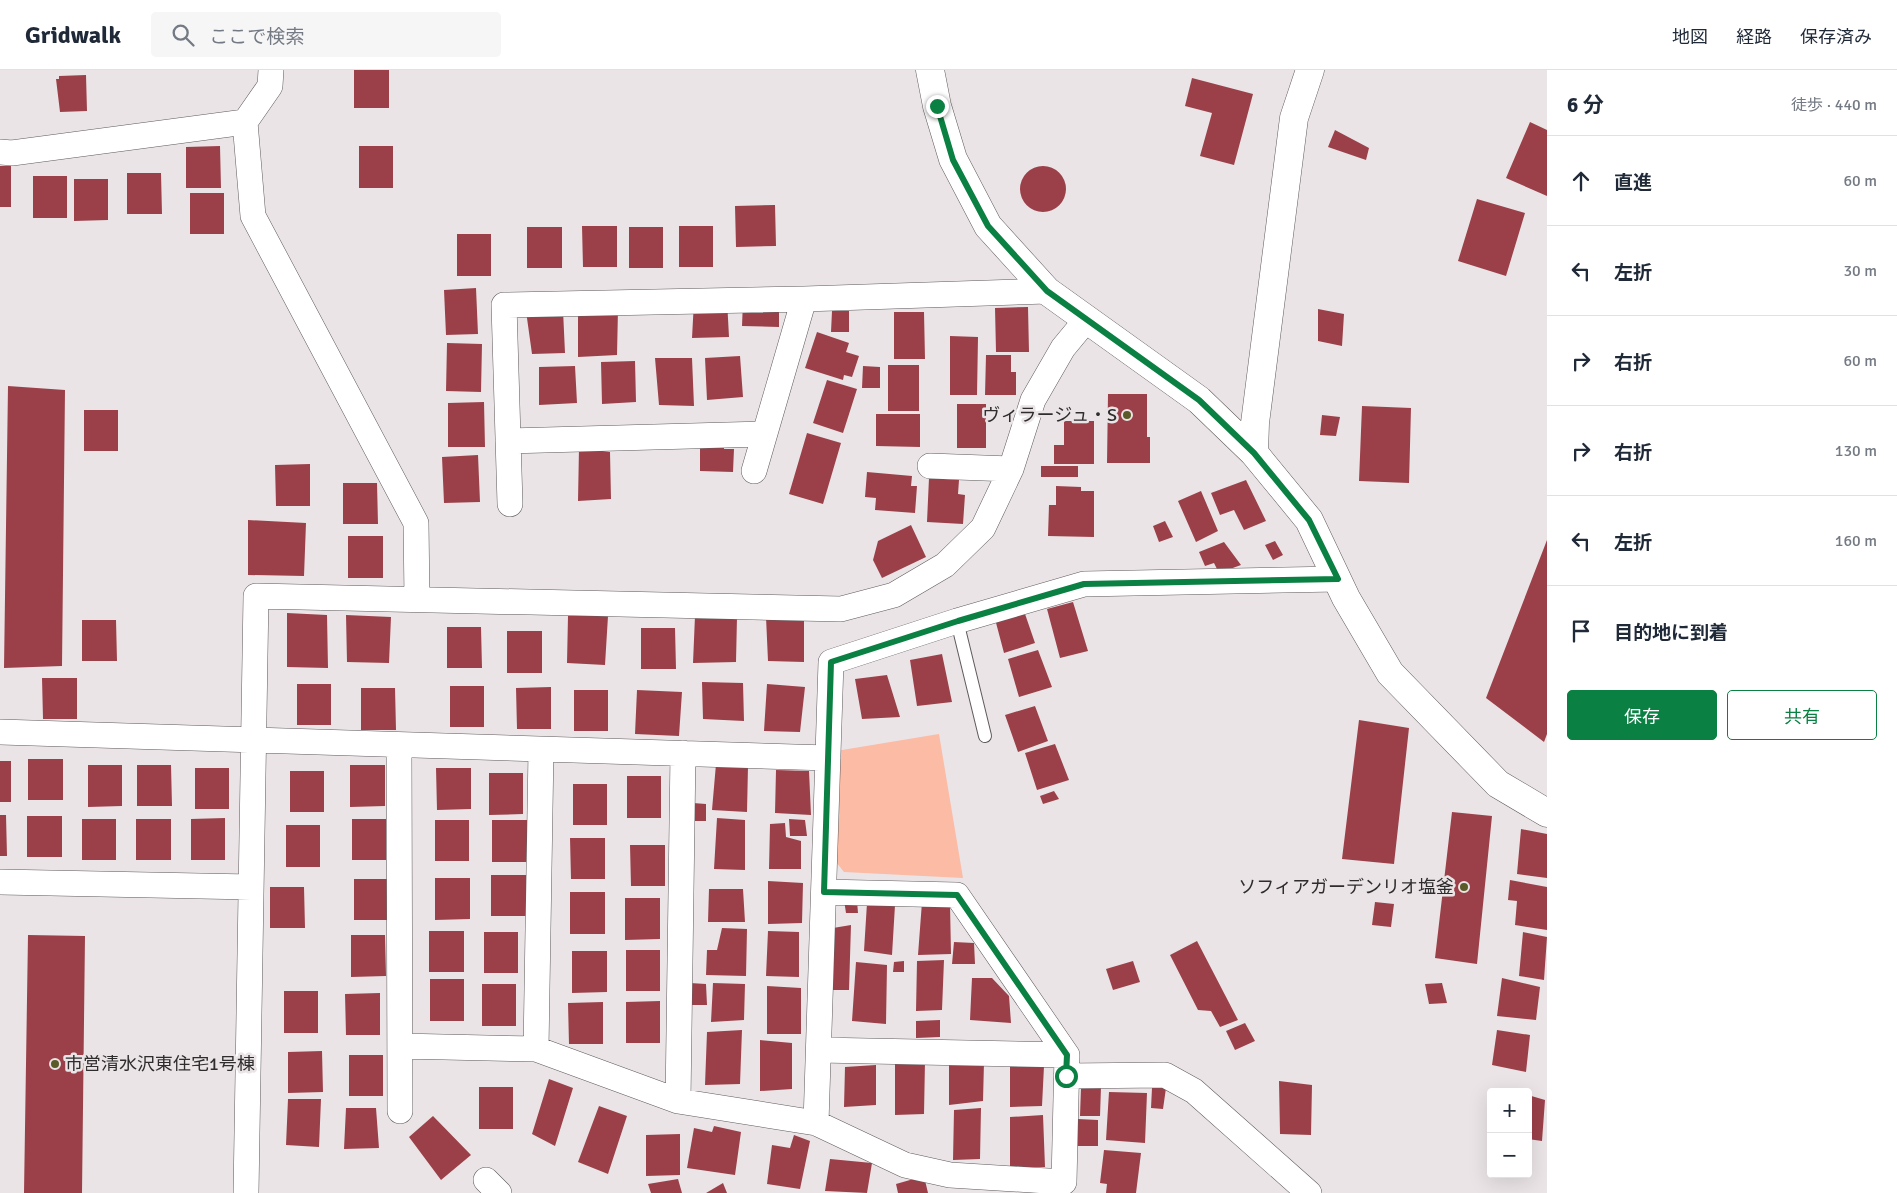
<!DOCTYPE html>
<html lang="ja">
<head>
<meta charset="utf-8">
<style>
  body { margin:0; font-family:Signika,"Noto Sans JP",sans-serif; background:#f6f6f7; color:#1f2937 }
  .controls { position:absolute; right:15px; bottom:15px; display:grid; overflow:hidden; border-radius:5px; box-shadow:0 5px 20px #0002 }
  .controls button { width:45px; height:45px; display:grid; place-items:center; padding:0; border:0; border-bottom:1px solid #e0e1e3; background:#fff; color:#1f2937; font:25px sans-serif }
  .stop { position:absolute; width:15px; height:15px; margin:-11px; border:4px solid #0b8043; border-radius:50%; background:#fff }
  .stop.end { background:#0b8043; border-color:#fff; box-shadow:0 1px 5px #0008 }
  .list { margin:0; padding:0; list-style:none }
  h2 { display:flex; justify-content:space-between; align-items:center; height:65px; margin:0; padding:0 20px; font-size:21px }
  h2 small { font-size:16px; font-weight:400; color:#747a83 }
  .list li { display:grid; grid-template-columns:32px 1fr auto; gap:15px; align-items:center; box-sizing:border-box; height:90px; padding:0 20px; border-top:1px solid #e0e1e3 }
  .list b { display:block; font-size:19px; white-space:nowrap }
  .list em { font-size:16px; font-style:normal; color:#747a83 }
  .actions { display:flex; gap:10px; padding:15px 20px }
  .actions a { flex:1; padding:11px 0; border:1px solid #0b8043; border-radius:5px; text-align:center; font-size:18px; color:#0b8043 }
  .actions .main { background:#0b8043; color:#fff }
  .icon { flex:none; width:28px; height:28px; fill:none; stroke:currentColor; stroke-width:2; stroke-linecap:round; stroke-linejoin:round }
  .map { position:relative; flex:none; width:1547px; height:1123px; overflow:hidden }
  header { display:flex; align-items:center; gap:30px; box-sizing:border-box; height:70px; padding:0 25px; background:#fff; border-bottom:1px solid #e0e1e3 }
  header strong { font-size:24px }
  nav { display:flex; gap:28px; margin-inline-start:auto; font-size:18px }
  .search { width:350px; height:45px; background:#f6f6f7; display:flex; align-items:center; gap:12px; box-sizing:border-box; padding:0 18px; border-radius:5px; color:#747a83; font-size:19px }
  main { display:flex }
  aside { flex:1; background:#fff }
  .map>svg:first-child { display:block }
  .green { fill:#fbbba4 }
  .building { fill:#9b4049 }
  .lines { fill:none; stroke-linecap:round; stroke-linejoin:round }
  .service-casing { stroke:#5f5a5c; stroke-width:14 }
  .minor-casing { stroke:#5f5a5c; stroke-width:26 }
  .tertiary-casing { stroke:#5f5a5c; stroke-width:29 }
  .service { stroke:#fff; stroke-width:12 }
  .minor { stroke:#fff; stroke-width:25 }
  .tertiary { stroke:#fff; stroke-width:28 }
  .route { stroke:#0b8043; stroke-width:6 }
  .poi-dot { fill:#5a5b29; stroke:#eae4e6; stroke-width:2 }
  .labels { text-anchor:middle; stroke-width:5; stroke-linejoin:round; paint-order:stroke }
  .poi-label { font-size:18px; fill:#2e2c2c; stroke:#eae4e6; text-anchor:end }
</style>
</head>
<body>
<header>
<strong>Gridwalk</strong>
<div class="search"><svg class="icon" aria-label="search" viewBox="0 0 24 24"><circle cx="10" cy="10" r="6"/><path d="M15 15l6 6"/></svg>ここで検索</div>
<nav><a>地図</a><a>経路</a><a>保存済み</a></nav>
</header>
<main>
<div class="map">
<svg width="1547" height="1123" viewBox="0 0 1547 1123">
  <rect width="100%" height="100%" fill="#eae4e6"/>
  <path class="green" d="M939,664L963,808L844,802L833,788L836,681Z"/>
  <path class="building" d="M354,0H389V38H354Z
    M86,5L87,41L60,42L56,9H59V6Z
    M1192,8L1253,24L1234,95L1200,86L1212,43L1185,36Z
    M1530,52L1547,60V126L1506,108Z
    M1335,60L1369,78L1366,90L1328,77Z
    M220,76L221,118H186V77Z
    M359,76H393V118H359Z
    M1020 119a23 23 0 1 1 46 0a23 23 0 1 1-46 0Z
    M0,96H11V137H0Z
    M127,103H161L162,144H127Z
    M33,106H67V148H33Z
    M74,109H108V150L74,151Z
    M190,123H224V164H190Z
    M1477,129L1525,143L1506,206L1458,191Z
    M775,135L776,176L736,177L735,136Z
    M582,156H617V197H583Z
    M679,156H713V197H679Z
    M527,157H562V198H527Z
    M629,157H663V198H629Z
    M457,164H491V206H457Z
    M476,218L478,264L446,265L444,220Z
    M727,230L729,267L692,268L694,231Z
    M743,231L779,233V257L742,256Z
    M1028,237L1029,282H996L995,238Z
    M578,239H618L617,285L578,287Z
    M1318,239L1344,244L1342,276L1318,271Z
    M563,240L565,283L532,284L526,241Z
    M832,241H849V262H831Z
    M894,242H924L925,289H894Z
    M817,262L849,273L846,282L859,286L852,307L844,305L843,310L805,298Z
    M950,266L978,267L977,325H950Z
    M447,273L482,274L481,322L446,321Z
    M986,285H1011V302H1016V325H985Z
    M740,286L743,327L707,330L705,288Z
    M655,288H692L694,336L659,335Z
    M635,291L636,332L602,334L601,292Z
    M888,295H919V341H888Z
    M575,296L577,333L539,335V297Z
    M863,296L880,297V318H862Z
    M827,310L857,319L843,363L813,353Z
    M8,316L65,320L62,596L4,598Z
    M1108,324H1147V367H1150V393H1107Z
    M484,332L485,377H448V333Z
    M957,334H986V378H957Z
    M1362,336L1411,338L1409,413L1359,411Z
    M84,340H118V381H84Z
    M876,344H920V377L876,376Z
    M1322,345L1340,347L1336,366L1320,365Z
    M1064,351H1094V394H1054V375H1064Z
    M807,363L841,373L823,434L789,424Z
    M723,365L724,379H734L733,402L700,401V366Z
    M579,378L610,382L611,429L578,431Z
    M478,385L480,432L444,433L442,387Z
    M310,394V436H276L275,395Z
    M1041,396H1078V407H1041Z
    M867,402L912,406L911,416H917L915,443L875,440L876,428L865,427Z
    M929,408L959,410L958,424L965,425L963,454L927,452Z
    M1246,410L1266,451L1244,460L1234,440L1220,445L1211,423Z
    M343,413H377L378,454H343Z
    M1056,416L1081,417V421H1094V467L1048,466L1049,435H1056Z
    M1201,421L1218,461L1196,472L1178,431Z
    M248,450L306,453L304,506L248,505Z
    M1165,451L1173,467L1159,472L1153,456Z
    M911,455L926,487L882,508L873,490L878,471Z
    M348,466H383V508H348Z
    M1547,470V664L1544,672L1486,628Z
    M1275,471L1283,485L1273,490L1265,475Z
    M1224,472L1241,495L1219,503L1214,493L1205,496L1199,482Z
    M1073,532L1088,581L1060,588L1047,539Z
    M1024,541L1035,573L1004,583L995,549Z
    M287,543L327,545L328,598L287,597Z
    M346,545L391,547L389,593L347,592Z
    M568,546H608L605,595L567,593Z
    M695,546L737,547L736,592L693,593Z
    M766,547L804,550V592L768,591Z
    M82,550H116L117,591H82Z
    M447,557H481L482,598H447Z
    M641,558H675L676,599H641Z
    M507,561H542V603H507Z
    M1038,580L1052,617L1019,627L1008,589Z
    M942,584L952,632L917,636L910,590Z
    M887,605L900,647L862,649L855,609Z
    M42,608H77V649H43Z
    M702,612L743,613L744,651L703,649Z
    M297,614H331V655H297Z
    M767,614L805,617L800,662L764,661Z
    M450,616H484V657H450Z
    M551,617V659H517L516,618Z
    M361,618H395L396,660H361Z
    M574,620H608V661H574Z
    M637,620L682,622L679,666L635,664Z
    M1035,636L1048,671L1018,682L1005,645Z
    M1359,650L1409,658L1394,794L1342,789Z
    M1055,674L1069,710L1037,720L1025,683Z
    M28,689H63V730H28Z
    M0,691H11V732H0Z
    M716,694L748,696L747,742L712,740Z
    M88,695H122V736L88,737Z
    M137,695H171L172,736H137Z
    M350,695H385V736L350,737Z
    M195,698H229V739H195Z
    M436,698H471V739L437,740Z
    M776,700L809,701L811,745L775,743Z
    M290,701H324V742H290Z
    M489,703H523V744L489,745Z
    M627,706H661V748H627Z
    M573,714H607V755H573Z
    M1054,721L1059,729L1043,734L1040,726Z
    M693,733L706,734V751H693Z
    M1452,742L1492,746L1477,894L1435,888Z
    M0,745H6L7,786H0Z
    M27,746H62V787H27Z
    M225,748V790H191V749Z
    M717,748L745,750V800L714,799Z
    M82,749H116V790H82Z
    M136,749H171V790H136Z
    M352,749H386V790H352Z
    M789,749L805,750L807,766H790Z
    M435,750H469V791H435Z
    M492,750H527V792H492Z
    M785,753L786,767L801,771V799H769L770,754Z
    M286,755H320V797H286Z
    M1521,759L1547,764V808L1517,804Z
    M570,768H605V809H571Z
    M630,775H665V816H631Z
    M491,805H526V846H491Z
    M435,808H470V849L435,850Z
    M354,809H388V850H354Z
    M1510,810L1547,817V860L1515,855L1517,831L1508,830Z
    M768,811L803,813L802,853L768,854Z
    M270,817H304L305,858H270Z
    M709,819H743L745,852H708Z
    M570,822H605V864H570Z
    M625,828H660V869L625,870Z
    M844,830L857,831L858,843H846Z
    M922,832L950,834L951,884L918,885Z
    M1375,832L1394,834L1391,857L1372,855Z
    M867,833L895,835L892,885L864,881Z
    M851,855L849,920H833V858Z
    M722,858L747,859L746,906L706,905L707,880H717Z
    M429,861H464V902H429Z
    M768,861L799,862V907L766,906Z
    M484,862H518V903H484Z
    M1523,862L1547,867L1544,910L1519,906Z
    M28,865L85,866L82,1123H24Z
    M351,865H385L386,906L351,907Z
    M1197,871L1238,950L1220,957L1211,941L1198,940L1170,885Z
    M954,872L974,873L975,894H952Z
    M626,880H660V921H626Z
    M572,881H607V922L572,923Z
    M944,890L942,940L916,941L917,891Z
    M904,891V902H893L894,892Z
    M1133,891L1140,912L1113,920L1106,899Z
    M856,892L887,895L886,954L852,951Z
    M972,908H992L1009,926L1011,953L970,950Z
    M1502,908L1540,917L1536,950L1497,946Z
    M430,909H464V951H430Z
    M690,913L706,914L707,935H689Z
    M713,913L745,914L744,950L711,952Z
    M1442,913L1447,933L1429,934L1425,914Z
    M482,914H516V956H482Z
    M767,916L801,918V964H767Z
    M284,921H318V963H284Z
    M380,923V965H346L345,924Z
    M660,931V973H626V932Z
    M603,932V974H569L568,933Z
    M940,950V967L916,968V951Z
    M1245,953L1255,971L1235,980L1226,961Z
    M742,960L740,1014L705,1015L707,962Z
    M1497,960L1530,965L1526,1002L1492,995Z
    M760,970L792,973V1019L760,1021Z
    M322,981L323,1022L288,1023V982Z
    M349,985H383V1026H349Z
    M925,991L924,1044L895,1045V992Z
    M949,992H984L983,1031L949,1035Z
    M876,995V1035L844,1037L845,997Z
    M1010,995L1044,996L1042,1036L1010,1037Z
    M549,1009L573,1018L555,1076L532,1064Z
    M1279,1011L1312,1015L1311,1065L1280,1064Z
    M479,1017H513V1059H479Z
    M1101,1017L1100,1046H1080L1081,1018Z
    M1152,1018H1166L1163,1039L1151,1038Z
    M1109,1022L1147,1023L1145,1073L1106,1070Z
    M1528,1025L1545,1030L1542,1071L1528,1069Z
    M288,1029H321L319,1077L286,1075Z
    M599,1036L627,1046L608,1104L578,1092Z
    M346,1038H376L379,1078L344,1079Z
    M981,1038L980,1089L953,1090L954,1040Z
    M1043,1045L1045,1097H1010V1047Z
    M433,1046L471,1085L441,1110L409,1067Z
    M1078,1049L1098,1050V1076H1077Z
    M714,1056L741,1062L735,1105L687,1098L694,1058L712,1062Z
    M680,1064V1105L646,1106V1065Z
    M794,1065L810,1071L800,1119L767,1114L772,1075L790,1078Z
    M1104,1080L1141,1083L1136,1123H1106L1107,1114L1100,1113Z
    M830,1089L872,1093L867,1123L825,1121Z
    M924,1106L928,1123H898L896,1114Z
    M678,1109L682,1123H651L648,1114Z
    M723,1113L727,1123H706Z"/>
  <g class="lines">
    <defs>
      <path id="service" d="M957,551L985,666"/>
      <path id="minor" d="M245,52L270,16L271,0
        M0,82L12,83L245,52L253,146L416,453L417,529
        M508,371L764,364
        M930,396L1011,399
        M754,401L804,229
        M510,434L504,235L804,229L1047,221
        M0,662L828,688
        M399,675L400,1041
        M0,812L251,817
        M400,976L536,979L678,1031L816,1053L905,1095L950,1105L1064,1112L1067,985L957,825L824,822
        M536,979L541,680
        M819,980L1067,985
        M1066,1006L1165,1005L1194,1021L1309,1123
        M678,1031L683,683
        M816,1053L831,592L957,551L1084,514L1338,509
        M486,1110L499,1123
        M246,1123L256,526L841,539L894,525L945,495L983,458L1011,399L1033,330L1063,278L1087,249"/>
      <path id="tertiary" d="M930,0L937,36L953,89L988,156L1047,221L1199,330L1254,383L1309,450L1346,528L1390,603L1498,714L1547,743
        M1254,383L1255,353L1294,48L1310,0"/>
    </defs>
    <use href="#service" class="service-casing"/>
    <use href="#minor" class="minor-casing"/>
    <use href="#tertiary" class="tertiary-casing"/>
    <use href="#service" class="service"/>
    <use href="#minor" class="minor"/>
    <use href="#tertiary" class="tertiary"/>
  </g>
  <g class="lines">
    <path class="route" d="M937,36L953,90L988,156L1047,221L1199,330L1254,383L1309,450L1338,509L1084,514L958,551L831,592L824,822L957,825L1067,985L1066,1006"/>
  </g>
  <g class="poi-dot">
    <circle cx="1127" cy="345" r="5"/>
    <circle cx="1464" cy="817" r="5"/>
    <circle cx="55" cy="994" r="5"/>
  </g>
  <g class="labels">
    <g class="poi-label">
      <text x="1117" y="351">ヴィラージュ・S</text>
      <text x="1454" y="823">ソフィアガーデンリオ塩釜</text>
      <text x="65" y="1000" text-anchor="start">市営清水沢東住宅1号棟</text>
    </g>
  </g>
</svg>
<div class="controls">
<button>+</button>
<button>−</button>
</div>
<div class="stop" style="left:1066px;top:1006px"></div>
<div class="stop end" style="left:937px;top:36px"></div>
</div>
<aside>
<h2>6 分<small>徒歩 · 440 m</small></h2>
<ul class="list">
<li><svg class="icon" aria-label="ahead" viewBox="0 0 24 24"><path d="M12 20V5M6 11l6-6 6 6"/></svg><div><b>直進</b></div><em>60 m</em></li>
<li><svg class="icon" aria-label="left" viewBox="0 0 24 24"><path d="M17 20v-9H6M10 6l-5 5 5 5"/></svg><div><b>左折</b></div><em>30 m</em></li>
<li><svg class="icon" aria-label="right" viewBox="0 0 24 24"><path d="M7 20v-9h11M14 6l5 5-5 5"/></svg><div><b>右折</b></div><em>60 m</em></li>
<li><svg class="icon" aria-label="right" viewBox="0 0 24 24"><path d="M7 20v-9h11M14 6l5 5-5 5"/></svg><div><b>右折</b></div><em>130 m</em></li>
<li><svg class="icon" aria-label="left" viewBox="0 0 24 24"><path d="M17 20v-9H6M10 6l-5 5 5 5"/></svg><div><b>左折</b></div><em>160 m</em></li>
<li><svg class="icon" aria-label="arrive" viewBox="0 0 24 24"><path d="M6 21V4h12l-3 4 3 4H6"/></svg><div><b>目的地に到着</b></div></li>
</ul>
<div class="actions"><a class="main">保存</a><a>共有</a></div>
</aside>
</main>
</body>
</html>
